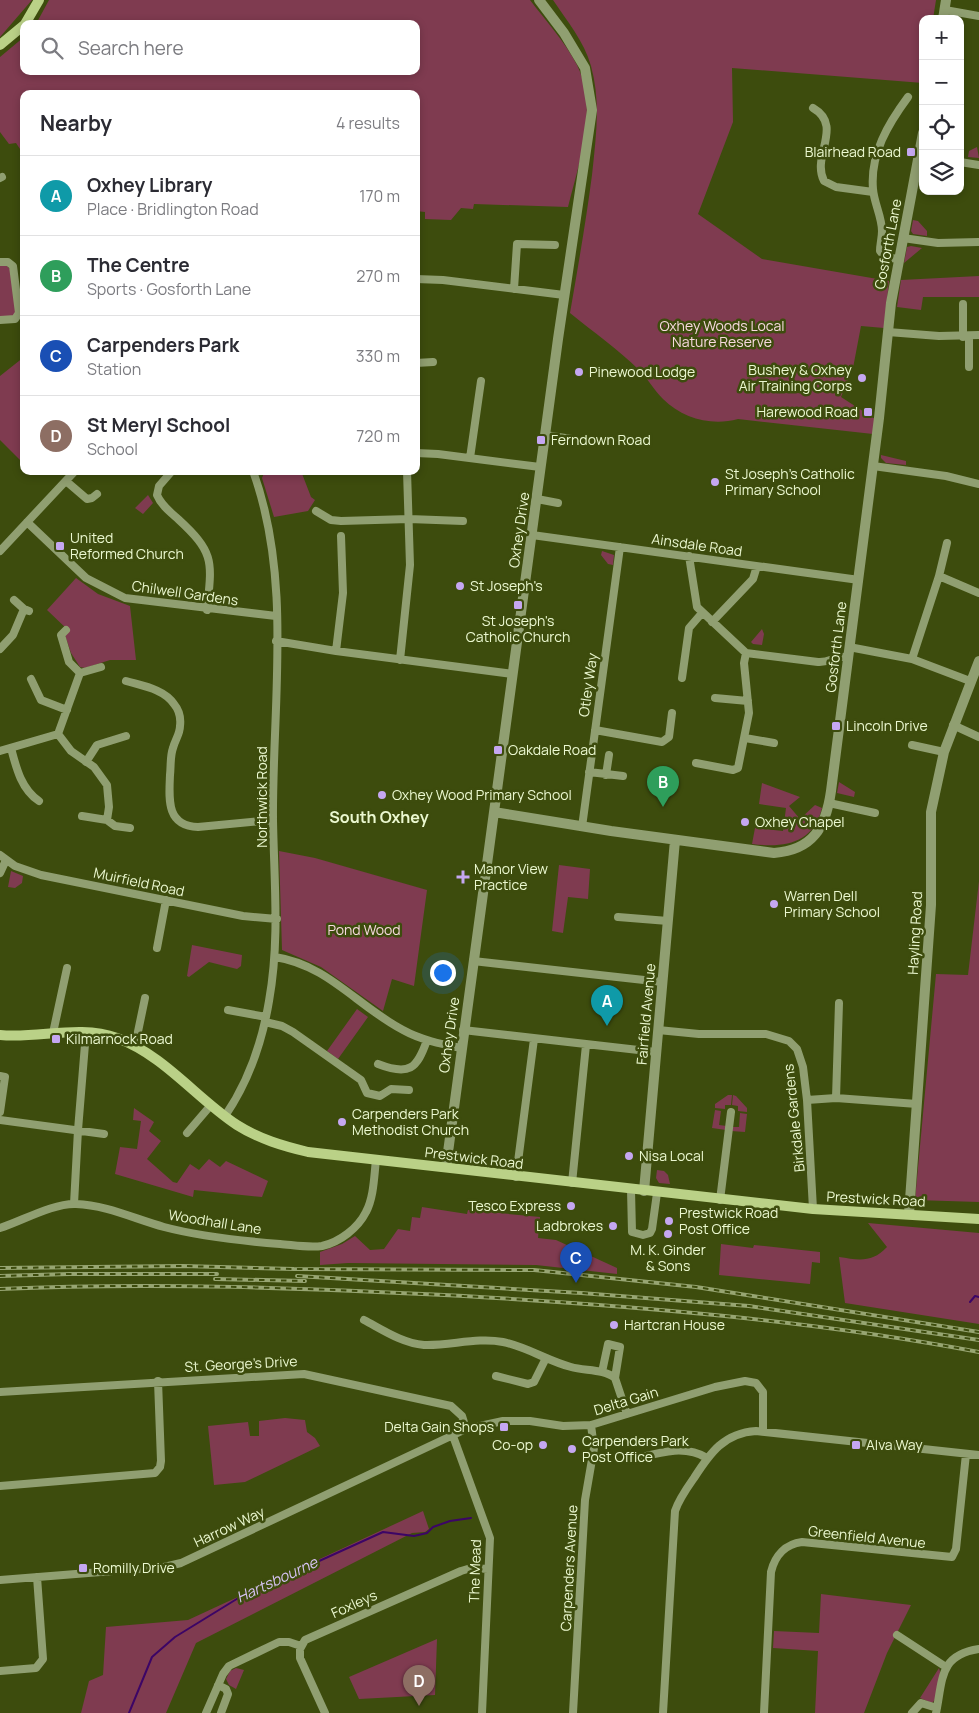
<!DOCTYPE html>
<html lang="en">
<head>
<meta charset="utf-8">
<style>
  body { margin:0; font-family:Manrope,sans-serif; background:#f2f2f3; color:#2b2b33 }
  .controls { position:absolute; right:15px; top:15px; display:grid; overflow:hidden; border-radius:10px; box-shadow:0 2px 8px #0003 }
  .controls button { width:45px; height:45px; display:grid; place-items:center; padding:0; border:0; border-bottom:1px solid #e1e1e2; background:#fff; color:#2b2b33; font:25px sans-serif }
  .you { position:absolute; left:442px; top:972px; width:18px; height:18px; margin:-12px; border:4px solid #fff; border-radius:50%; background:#1a73e8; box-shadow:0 0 0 8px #1a73e833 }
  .badge { display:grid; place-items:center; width:32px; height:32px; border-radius:50%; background:#706388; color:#fff; font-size:16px; font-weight:700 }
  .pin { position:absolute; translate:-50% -41px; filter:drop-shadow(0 1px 2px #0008) }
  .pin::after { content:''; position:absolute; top:26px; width:18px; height:15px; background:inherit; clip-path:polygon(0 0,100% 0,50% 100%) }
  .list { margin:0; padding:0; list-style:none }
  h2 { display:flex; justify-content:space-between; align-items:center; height:65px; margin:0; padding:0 20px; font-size:21px }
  h2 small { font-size:16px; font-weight:400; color:#7c7c81 }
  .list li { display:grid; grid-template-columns:32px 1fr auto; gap:15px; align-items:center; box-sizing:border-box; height:80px; padding:0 20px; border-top:1px solid #e1e1e2 }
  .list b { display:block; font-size:19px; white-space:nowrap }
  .list p { margin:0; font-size:16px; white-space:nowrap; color:#7c7c81 }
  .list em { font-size:16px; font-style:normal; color:#7c7c81 }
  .icon { flex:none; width:28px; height:28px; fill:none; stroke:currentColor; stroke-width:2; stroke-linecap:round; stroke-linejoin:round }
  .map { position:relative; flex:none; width:979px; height:1713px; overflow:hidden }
  .search { position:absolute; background:#fff; box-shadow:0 2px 8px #0003; left:20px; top:20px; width:400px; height:55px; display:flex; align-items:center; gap:12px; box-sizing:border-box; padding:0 18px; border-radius:10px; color:#7c7c81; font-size:19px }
  .panel { position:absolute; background:#fff; box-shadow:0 2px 8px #0003; left:20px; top:90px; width:400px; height:385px; border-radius:10px }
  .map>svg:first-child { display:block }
  .green { fill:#7f3b50 }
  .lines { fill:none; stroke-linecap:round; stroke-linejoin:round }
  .stream { stroke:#3c0566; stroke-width:2 }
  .minor { stroke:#909f71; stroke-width:8 }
  .tertiary { stroke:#909f71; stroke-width:10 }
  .secondary { stroke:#bad187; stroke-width:10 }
  .rail-casing { stroke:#97a572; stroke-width:4 }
  .rail { stroke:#3d4c0d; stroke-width:2; stroke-dasharray:5.5; stroke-linecap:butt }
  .poi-dot { fill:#c5a7f1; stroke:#3d4c0d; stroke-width:2 }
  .labels { text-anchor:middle; stroke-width:5; stroke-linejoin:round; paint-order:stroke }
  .poi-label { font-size:14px; fill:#ebf8d0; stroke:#3d4c0d; text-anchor:start }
  .street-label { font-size:14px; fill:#ebf8d0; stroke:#3d4c0d }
  .park-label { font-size:14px; fill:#f8d9e0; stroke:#3d4c0d }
  .water-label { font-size:15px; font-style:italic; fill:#d6c3f4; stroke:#3d4c0d }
  .quarter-label { font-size:16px; font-weight:bold; fill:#ebf8d0; stroke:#3d4c0d }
</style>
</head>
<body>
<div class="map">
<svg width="979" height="1713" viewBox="0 0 979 1713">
  <rect width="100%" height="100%" fill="#3d4c0d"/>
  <path class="green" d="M0,0H32L0,37Z
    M49,0H530C546,21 565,42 577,65C599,110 579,162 568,207L474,204L473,209L461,208L451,220L425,219V212L416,211V94H24V155L16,143L9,144L0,132V57L24,37V71H416V24H36Z
    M553,0H936L933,19H923V83L732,68L733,122L698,214L762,259L889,281L884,328L861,326L853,368L841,397L875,419L873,434L738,419C712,426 683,419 663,399C654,390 648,379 639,370C618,349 593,332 570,313C578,267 586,221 592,175C596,137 601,102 591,66C584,41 567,21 553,0Z
    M977,147L979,158L968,157L969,151Z
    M913,220L918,221L927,231V236L913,234L911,231Z
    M911,246L922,248L904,263L907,247Z
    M5,264L11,270L16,312L14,316L0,318V265Z
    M979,276V297H923L921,310L897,307L901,280Z
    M24,357V464L0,440V376Z
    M881,455L906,461V465L886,463L881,458Z
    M269,471H301L311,497L315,500L308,511L274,517L262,478L264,473Z
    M148,495L153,503L143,514L135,508Z
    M602,551L614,555L613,565L608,564L601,555Z
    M76,578L98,594L130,606L136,660H110L85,668L80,667L71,653L65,635L69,631L47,610Z
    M762,629L764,634L762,645L753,644L751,642Z
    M839,782L855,792L854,797L837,793Z
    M762,783L800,797L789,806L800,819L815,805L822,808C813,844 784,848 752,844L755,828L783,831L786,808L759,804Z
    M279,851L315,858L427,890L414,986L392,979L383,1011L321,967L282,950Z
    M559,865L590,869L588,899L568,897L563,933L552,931Z
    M11,871L23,876L22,883L15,888L8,887Z
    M979,881V1202L915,1200L936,974L968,975Z
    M192,945L242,955L241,966L237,969L209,962L189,977L187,976Z
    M357,1009L368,1017L338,1059L327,1051Z
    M728,1095H732L731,1105H725V1109L715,1108V1104Z
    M733,1095L736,1096L747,1108V1112L738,1111V1106L732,1105Z
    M134,1108L154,1122L149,1131L161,1141L147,1159L173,1182L177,1183L190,1164L199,1170L209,1159L220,1167L226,1161L268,1181L262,1197L194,1190L193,1197L115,1174L120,1147L137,1149L141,1121L133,1120Z
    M715,1110L721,1111L719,1125L727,1126L726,1130L712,1128Z
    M740,1113L747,1114L745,1132L731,1131L732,1127H739Z
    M657,1170L664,1171L668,1175L670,1184L659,1183L656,1178Z
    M422,1207L467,1214L468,1210L540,1217L538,1238L556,1240L617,1268V1274L536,1265L348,1263L320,1265V1252L342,1244L355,1236L370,1250L384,1249L398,1229L410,1231L412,1217L420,1218Z
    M868,1223L979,1233V1324L845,1303L839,1257C859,1260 872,1263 887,1247Z
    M721,1244L753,1248L754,1245L820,1252V1263L812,1262L810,1284L719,1275Z
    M285,1418L305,1420L307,1432L315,1438L320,1446L245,1482L214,1485L208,1426L248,1422L250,1436H259V1421Z
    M423,1511L429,1529L425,1532L412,1533L196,1643L166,1713H81L89,1681L103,1675L106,1627L188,1620Z
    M821,1594L911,1605L887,1653L864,1713H815L818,1651L773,1648L774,1631L819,1633Z
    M437,1639L435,1695L359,1699L349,1677Z
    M236,1668L244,1670L236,1689L229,1685L226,1679L230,1671Z
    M939,1668L941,1675L935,1700L932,1703L920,1698Z"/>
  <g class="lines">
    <path class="stream" d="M970,1302L975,1296L979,1297
      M129,1713L152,1657L175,1637L240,1597L383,1532L414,1536L427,1533L433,1527L450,1521L471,1518"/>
    <path class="minor" d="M945,10L979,16
      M813,108C844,126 811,156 824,181L836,187L873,192
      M960,162L979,165
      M0,178L2,177
      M903,238L938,243L979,242
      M898,259L885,257L880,251C880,244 882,238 882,231C882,217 874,203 873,189C870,154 888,124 908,97
      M0,262H8L13,266L19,313L15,319L0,320
      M416,279L443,280L564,295
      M514,289L517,244L555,245
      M963,304V337
      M888,332L939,336L979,335
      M416,363L433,362
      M969,367V336
      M545,435L572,439
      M416,453L438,454L540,467
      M470,458L481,381
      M873,466L946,476L979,484
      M172,471L159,486L157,495C161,505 170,512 178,519C215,553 212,561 207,610
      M66,481L87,499L92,498L97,494
      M537,499L558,503
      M316,511L331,520L341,521L409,519L463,521
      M27,522L86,578L125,598L276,616
      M532,535L859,580
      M0,551L75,471
      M689,556L697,607L746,653L818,662C831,663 834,655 848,657
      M939,576L947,543
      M14,600L24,609L29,611
      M712,622L753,579L757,566
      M66,630L61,635L69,662L80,673
      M276,641L336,651L513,674
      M849,647L912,659
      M0,649L13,635L24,609
      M336,651L343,593L341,536
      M400,660L410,565L407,471
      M682,678L689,628L702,613
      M31,679L41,700L67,710
      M126,681C143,686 164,689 174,704C179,710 181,718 180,726C180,734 175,740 173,748C170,756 171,766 170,775C169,799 166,826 198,827L273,820
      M970,681L912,659L939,576L979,593
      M715,698L748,701
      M953,725L979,737
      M595,730L662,742L669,737L672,713
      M58,734L80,673L101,667
      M745,738L774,743
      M912,745L944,752
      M11,748C16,767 21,789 39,801
      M0,751L58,734L71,751L94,767L107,785L109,807L107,820
      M86,762L97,745L126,736
      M696,763L733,770L738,768L749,713L744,663L746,653
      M589,772L623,776
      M606,775L609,755
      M829,803L875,813
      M82,816L107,820L115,826L130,828
      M582,827L620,547
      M0,855L15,866L41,875L243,916L277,919
      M0,873L6,860
      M618,917L668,921
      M157,948L166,900
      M275,957C328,965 357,1006 403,1030C421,1040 441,1044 461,1048
      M473,961L662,982
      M228,1010L266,1017
      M265,1022L282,1026L293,1032L361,1080L367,1093L380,1096L391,1089L409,1090
      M463,1030L656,1052
      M658,1030L699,1034H766L789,1041L797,1049L803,1067L807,1100L813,1209
      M53,1033L67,968
      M135,1046L145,998
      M378,1064C409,1076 417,1069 427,1040
      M0,1076L5,1077L0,1112
      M836,1098L839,1003
      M807,1100L836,1098L917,1104
      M225,1116C249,1081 262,1043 269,1001C280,940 274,881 273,820C272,705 293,581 253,471
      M0,1120L104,1134
      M187,1133L211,1105
      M516,1177L534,1039
      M572,1183L586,1045
      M631,1190L632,1232L643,1235L650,1233L652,1229L657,1193
      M720,1200L731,1112
      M74,1204L78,1130L86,1032
      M0,1228C22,1221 53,1203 76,1204C106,1205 135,1219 164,1227C202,1237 242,1241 280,1244C293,1245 309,1248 322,1246C340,1242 358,1228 366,1212C374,1197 374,1176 376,1160
      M364,1320C383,1330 402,1343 424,1345C450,1346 477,1337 503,1342C527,1347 548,1361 571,1367C585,1371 604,1369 615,1378
      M602,1372L608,1344L620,1347L615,1378L627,1414
      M496,1376L528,1384L534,1382L546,1358
      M0,1392L304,1374L451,1406L462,1416L466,1429
      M453,1436L490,1538L482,1713
      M634,1459C658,1453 684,1444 707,1458
      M0,1486L155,1473L160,1467L161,1461L158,1381
      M0,1580L164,1567L181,1563L466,1429L503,1421H530L563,1426L591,1425L715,1387L745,1381L756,1383L763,1392V1431
      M897,1635L946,1667
      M0,1671L36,1668L43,1659L37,1577
      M218,1685L226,1689L228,1694L221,1713
      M206,1713L223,1674L229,1666L279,1642H289L301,1646
      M325,1713L300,1658V1649L305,1640L461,1571L471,1568L488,1569
      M573,1713L585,1500L594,1448L591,1425
      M663,1713L675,1511C679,1499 687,1488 694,1478C710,1453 724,1433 756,1431L979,1455
      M764,1713L771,1572C775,1555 786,1544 802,1542L952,1557L956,1549L966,1454
      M912,1713L921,1703L937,1708
      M936,1713C943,1679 939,1655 979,1649"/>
    <path class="tertiary" d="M943,19L946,0
      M494,812L611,831L774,853C813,850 826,827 831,791L879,418L891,303L923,133
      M446,1167L558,339L592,110L585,68L564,33L539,0
      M644,1191L675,840
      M909,1214L931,905V812L944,752L979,661"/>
    <path class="secondary" d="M25,24L39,0
      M0,45L24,25
      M0,1035C39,1039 79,1024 117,1038C164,1055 196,1098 237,1125C259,1139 283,1146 308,1152L813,1209L979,1219"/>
    <defs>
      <path id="rail" d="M0,1268L183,1266L294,1269L534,1270L696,1287L979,1332
        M0,1276L70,1274H217
        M297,1276L581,1293L749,1306L979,1340
        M215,1279L305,1281
        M0,1289C155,1282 309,1288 464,1296C636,1306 809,1320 979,1352"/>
    </defs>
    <use href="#rail" class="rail-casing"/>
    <use href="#rail" class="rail"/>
  </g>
  <g class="poi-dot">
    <rect x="906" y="147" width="10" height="10" rx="2.5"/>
    <circle cx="579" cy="372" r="5"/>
    <circle cx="862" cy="378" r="5"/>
    <rect x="863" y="407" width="10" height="10" rx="2.5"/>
    <rect x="536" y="435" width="10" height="10" rx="2.5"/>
    <circle cx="715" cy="482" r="5"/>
    <rect x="55" y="541" width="10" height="10" rx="2.5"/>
    <circle cx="460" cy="586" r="5"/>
    <rect x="513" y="600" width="10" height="10" rx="2.5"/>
    <rect x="831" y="721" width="10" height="10" rx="2.5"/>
    <rect x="493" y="745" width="10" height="10" rx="2.5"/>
    <circle cx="382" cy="795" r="5"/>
    <circle cx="745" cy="822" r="5"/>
    <path d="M460.5 869.5h5v5h5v5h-5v5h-5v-5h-5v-5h5z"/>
    <circle cx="774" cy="904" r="5"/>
    <rect x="51" y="1034" width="10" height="10" rx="2.5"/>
    <circle cx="342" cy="1122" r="5"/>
    <circle cx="629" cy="1156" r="5"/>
    <circle cx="571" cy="1206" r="5"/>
    <circle cx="669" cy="1221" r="5"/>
    <circle cx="613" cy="1226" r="5"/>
    <circle cx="668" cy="1234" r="5"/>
    <circle cx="614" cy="1325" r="5"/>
    <rect x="499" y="1422" width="10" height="10" rx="2.5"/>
    <circle cx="543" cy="1445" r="5"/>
    <rect x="851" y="1440" width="10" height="10" rx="2.5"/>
    <circle cx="572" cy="1449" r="5"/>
    <rect x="78" y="1563" width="10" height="10" rx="2.5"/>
  </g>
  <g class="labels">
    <g class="poi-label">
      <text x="901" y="157" text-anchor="end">Blairhead Road</text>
      <text x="852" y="375" text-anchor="end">Bushey &amp; Oxhey<tspan x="852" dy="16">Air Training Corps</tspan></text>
      <text x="589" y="377">Pinewood Lodge</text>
      <text x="858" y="417" text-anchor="end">Harewood Road</text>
      <text x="551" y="445">Ferndown Road</text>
      <text x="725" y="479">St Joseph's Catholic<tspan x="725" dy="16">Primary School</tspan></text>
      <text x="70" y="543">United<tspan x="70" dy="16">Reformed Church</tspan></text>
      <text x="470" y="591">St Joseph's</text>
      <text x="518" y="626" text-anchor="middle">St Joseph's<tspan x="518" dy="16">Catholic Church</tspan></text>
      <text x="846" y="731">Lincoln Drive</text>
      <text x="508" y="755">Oakdale Road</text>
      <text x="392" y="800">Oxhey Wood Primary School</text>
      <text x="755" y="827">Oxhey Chapel</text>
      <text x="474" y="874">Manor View<tspan x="474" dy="16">Practice</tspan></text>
      <text x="784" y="901">Warren Dell<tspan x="784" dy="16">Primary School</tspan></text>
      <text x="66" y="1044">Kilmarnock Road</text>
      <text x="352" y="1119">Carpenders Park<tspan x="352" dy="16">Methodist Church</tspan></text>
      <text x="639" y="1161">Nisa Local</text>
      <text x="561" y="1211" text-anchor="end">Tesco Express</text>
      <text x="679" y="1218">Prestwick Road<tspan x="679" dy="16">Post Office</tspan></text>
      <text x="603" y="1231" text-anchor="end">Ladbrokes</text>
      <text x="668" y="1255" text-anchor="middle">M. K. Ginder<tspan x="668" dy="16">&amp; Sons</tspan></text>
      <text x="624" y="1330">Hartcran House</text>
      <text x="494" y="1432" text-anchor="end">Delta Gain Shops</text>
      <text x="582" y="1446">Carpenders Park<tspan x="582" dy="16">Post Office</tspan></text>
      <text x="533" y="1450" text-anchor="end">Co-op</text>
      <text x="866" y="1450">Alva Way</text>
      <text x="93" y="1573">Romilly Drive</text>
    </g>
    <g class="street-label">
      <text transform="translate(888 244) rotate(-79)" y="5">Gosforth Lane</text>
      <text transform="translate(519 530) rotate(-82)" y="5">Oxhey Drive</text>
      <text transform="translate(697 545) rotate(8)" y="5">Ainsdale Road</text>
      <text transform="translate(185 593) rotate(8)" y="5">Chilwell Gardens</text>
      <text transform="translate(836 647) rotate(-83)" y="5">Gosforth Lane</text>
      <text transform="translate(588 685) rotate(-82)" y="5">Otley Way</text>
      <text transform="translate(262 797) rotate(-90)" y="5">Northwick Road</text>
      <text transform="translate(139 882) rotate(12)" y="5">Muirfield Road</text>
      <text transform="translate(915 933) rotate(-87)" y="5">Hayling Road</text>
      <text transform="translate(646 1014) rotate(-85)" y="5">Fairfield Avenue</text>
      <text transform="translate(449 1035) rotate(-82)" y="5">Oxhey Drive</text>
      <text transform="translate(794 1118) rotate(-96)" y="5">Birkdale Gardens</text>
      <text transform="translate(474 1158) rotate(7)" y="5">Prestwick Road</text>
      <text transform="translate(876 1199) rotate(3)" y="5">Prestwick Road</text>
      <text transform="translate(215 1222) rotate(9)" y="5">Woodhall Lane</text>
      <text transform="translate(241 1364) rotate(-3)" y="5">St. George's Drive</text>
      <text transform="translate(626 1401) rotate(-17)" y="5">Delta Gain</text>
      <text transform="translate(229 1527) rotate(-25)" y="5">Harrow Way</text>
      <text transform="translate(867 1537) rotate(6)" y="5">Greenfield Avenue</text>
      <text transform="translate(569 1568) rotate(-87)" y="5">Carpenders Avenue</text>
      <text transform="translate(475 1571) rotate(-88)" y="5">The Mead</text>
      <text transform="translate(354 1604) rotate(-24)" y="5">Foxleys</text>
    </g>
    <g class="park-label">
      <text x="722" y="331">Oxhey Woods Local<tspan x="722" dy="16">Nature Reserve</tspan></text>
      <text x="364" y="935">Pond Wood</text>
    </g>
    <g class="water-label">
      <text transform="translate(277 1580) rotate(-25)" y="5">Hartsbourne</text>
    </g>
    <g class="quarter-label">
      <text x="379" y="823">South Oxhey</text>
    </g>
  </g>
</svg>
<div class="controls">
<button>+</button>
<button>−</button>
<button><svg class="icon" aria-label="locate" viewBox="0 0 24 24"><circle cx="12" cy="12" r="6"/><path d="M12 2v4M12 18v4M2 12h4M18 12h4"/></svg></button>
<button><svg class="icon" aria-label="layers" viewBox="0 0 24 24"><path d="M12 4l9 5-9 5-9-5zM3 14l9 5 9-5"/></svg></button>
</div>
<div class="you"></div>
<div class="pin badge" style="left:607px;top:1026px;background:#0f9aa8">A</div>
<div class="pin badge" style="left:663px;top:807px;background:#2e9e5b">B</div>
<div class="pin badge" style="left:576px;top:1283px;background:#1a4fb4">C</div>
<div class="pin badge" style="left:419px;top:1706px;background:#8d6e63">D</div>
<div class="search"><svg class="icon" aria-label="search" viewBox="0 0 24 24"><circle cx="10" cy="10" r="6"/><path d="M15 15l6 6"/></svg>Search here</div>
<section class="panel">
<h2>Nearby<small>4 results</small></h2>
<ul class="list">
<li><span class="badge" style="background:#0f9aa8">A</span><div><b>Oxhey Library</b><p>Place · Bridlington Road</p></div><em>170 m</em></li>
<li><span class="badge" style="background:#2e9e5b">B</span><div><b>The Centre</b><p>Sports · Gosforth Lane</p></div><em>270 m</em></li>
<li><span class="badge" style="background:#1a4fb4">C</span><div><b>Carpenders Park</b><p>Station</p></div><em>330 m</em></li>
<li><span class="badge" style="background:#8d6e63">D</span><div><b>St Meryl School</b><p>School</p></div><em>720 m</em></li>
</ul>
</section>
</div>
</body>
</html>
